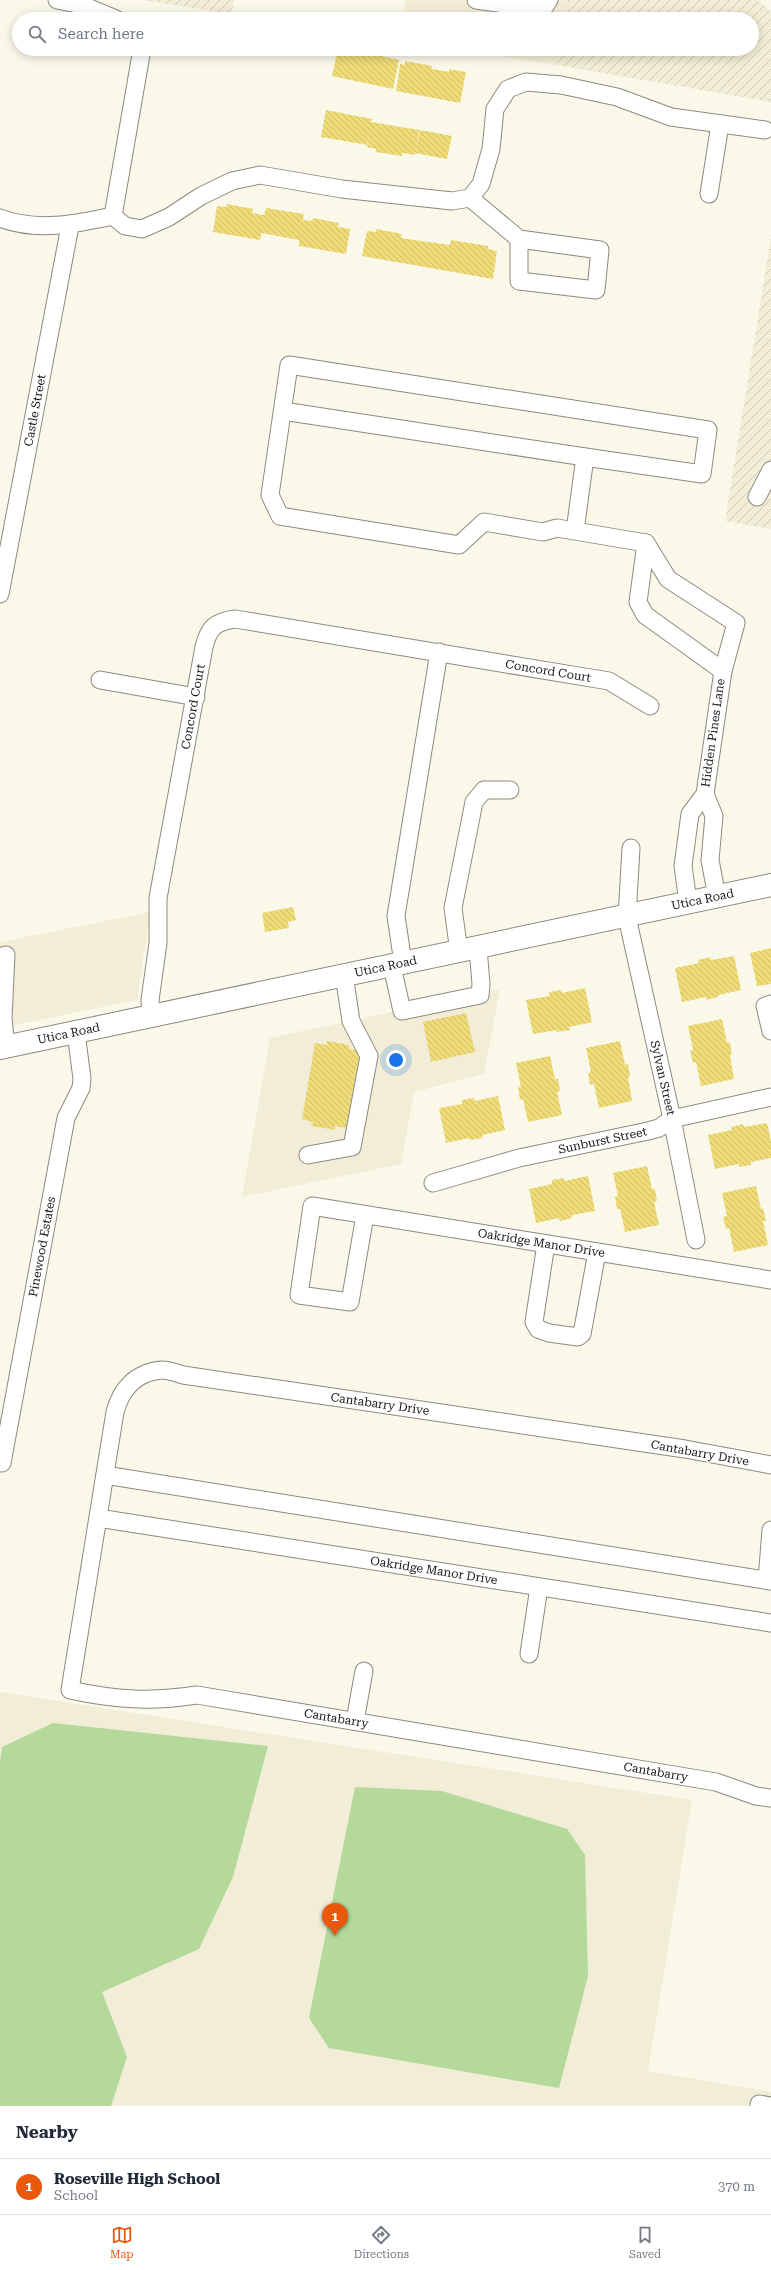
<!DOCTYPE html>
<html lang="en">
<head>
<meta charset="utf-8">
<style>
  body { margin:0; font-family:"Roboto Serif",serif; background:#f6f6f7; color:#1f2937 }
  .you { position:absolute; left:396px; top:1060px; width:14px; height:14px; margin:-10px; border:3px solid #fff; border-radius:50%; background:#1a73e8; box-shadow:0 0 0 6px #1a73e833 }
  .badge { display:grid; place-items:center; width:26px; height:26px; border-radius:50%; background:#ea580c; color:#fff; font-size:13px; font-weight:700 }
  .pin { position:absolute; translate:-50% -33px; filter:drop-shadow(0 1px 2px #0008) }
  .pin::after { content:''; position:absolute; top:21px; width:14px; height:12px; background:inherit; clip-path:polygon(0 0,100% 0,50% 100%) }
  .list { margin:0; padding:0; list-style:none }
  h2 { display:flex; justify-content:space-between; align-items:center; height:52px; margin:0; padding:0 16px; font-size:17px }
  h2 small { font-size:13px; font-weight:400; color:#747a83 }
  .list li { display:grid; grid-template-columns:26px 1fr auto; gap:12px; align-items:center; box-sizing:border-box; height:56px; padding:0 16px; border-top:1px solid #e0e1e3 }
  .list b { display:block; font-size:15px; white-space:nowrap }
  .list p { margin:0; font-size:13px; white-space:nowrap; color:#747a83 }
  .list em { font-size:13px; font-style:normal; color:#747a83 }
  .icon { flex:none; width:22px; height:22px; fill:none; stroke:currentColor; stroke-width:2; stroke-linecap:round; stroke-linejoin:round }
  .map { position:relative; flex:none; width:771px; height:2106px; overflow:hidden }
  .search { position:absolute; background:#fff; box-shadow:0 2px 10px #0003; left:12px; right:12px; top:12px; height:44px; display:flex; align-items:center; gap:10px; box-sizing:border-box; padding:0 14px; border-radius:22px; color:#747a83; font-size:15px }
  .sheet { height:108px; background:#fff }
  nav { display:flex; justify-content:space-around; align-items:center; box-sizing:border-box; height:56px; border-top:1px solid #e0e1e3; background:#fff; font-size:11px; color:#747a83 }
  nav a { display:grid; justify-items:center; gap:2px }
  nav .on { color:#ea580c }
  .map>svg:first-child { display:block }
  .built { fill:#f1edd6 }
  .industrial { fill:url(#industrial-furrows) }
  .grass { fill:#b4d99b }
  .building { fill:url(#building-back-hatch) }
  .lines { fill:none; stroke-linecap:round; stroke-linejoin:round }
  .minor-casing { stroke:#8d8a7d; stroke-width:19 }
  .major-casing { stroke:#8d8a7d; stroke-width:24 }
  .minor { stroke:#fff; stroke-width:17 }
  .major { stroke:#fff; stroke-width:22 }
  .labels { text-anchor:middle; stroke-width:3; stroke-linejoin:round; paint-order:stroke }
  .street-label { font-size:12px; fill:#191813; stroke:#fff }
</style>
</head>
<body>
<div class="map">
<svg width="771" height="2106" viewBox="0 0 771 2106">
  <defs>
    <pattern id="industrial-furrows" width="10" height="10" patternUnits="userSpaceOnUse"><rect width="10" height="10" fill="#f1edd6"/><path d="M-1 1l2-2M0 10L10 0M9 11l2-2" fill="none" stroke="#cecab7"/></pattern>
    <pattern id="building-back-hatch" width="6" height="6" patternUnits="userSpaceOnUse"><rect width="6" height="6" fill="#efdc78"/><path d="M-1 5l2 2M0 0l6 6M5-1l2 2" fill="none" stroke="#ccbc67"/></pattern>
  </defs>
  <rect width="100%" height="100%" fill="#faf8e9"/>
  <path class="built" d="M406,0H568L565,19H403Z
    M455,49H559L556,65Z
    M150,912L137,1000L0,1028V942Z
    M500,989L484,1074L414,1092L401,1164L242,1197L270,1038Z
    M0,1692L692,1800L648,2071L771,2092V2106H0Z"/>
  <path class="industrial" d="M142,0H234L232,14Z
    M568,0H758L771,12V102L556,65L559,49H752V19H565Z
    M771,237V529L725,521Z"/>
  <path class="grass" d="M53,1723L268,1746L233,1877L199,1949L102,1992L127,2057L111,2106H0V1762L2,1747Z
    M355,1787L442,1791L567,1829L585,1855L588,1976L559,2088L329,2048L309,2018Z"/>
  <path class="building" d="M364,52L399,60L393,89L332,76L337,53L352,56L353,53L363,55Z
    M405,61L432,66V69L449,72V69L466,72L460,103L396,91L400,64L405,65Z
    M326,110L372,119L371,122L419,130L415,155L402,153V156L376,152V149L367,147L371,126L367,145L321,137Z
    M420,130L452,136L447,159L415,153Z
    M227,204L253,209L252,213L264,215L266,208L304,214L302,225L303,220L312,221L313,218L339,223L338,227L350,229L346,254L299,246V240L261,233L260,240L213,232L217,206L226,207Z
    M376,229L402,234L401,238L414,240L450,245L451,240L488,246V249L497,251L493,279L362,256L367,231L376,232Z
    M293,907L296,920L288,922L289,928L265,932L262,913Z
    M771,948V984L757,986L750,953Z
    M734,956L741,990L718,995V997L706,1000V997L682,1002L675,968L699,963L698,960L710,957L711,960Z
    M585,988L592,1022L569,1027L570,1030L557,1032V1030L533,1034L526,1000L550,996L549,992L561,990L562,993Z
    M466,1013L475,1052L431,1062L423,1022Z
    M722,1019L727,1043L730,1042L732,1054L730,1055L734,1079L701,1086L696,1062L693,1063L690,1051L693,1050L688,1026Z
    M327,1041L349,1045V1049L360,1051L346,1128L335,1126V1130L312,1126L313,1122L302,1119L315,1043L327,1045Z
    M620,1041L625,1065L628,1064L630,1076L628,1077L632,1101L599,1108L594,1084L590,1085L588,1073L591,1072L586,1048Z
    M550,1056L555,1079H558L560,1091L557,1092L562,1115L528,1122L523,1099L520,1100L518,1087H521L516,1063Z
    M498,1096L505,1130L482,1135V1138L470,1140L469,1138L446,1143L439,1108L462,1104V1100L474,1098L475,1101Z
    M767,1123L771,1141V1158L751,1162V1165L739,1167V1164L715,1169L708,1135L732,1130L731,1127L743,1124L744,1127Z
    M647,1166L652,1189H655L657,1201L654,1202L659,1225L625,1232L620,1209H617L615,1197L618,1196L613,1173Z
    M588,1176L595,1211L572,1215V1218L560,1221L559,1218L536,1223L529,1189L552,1184V1180L564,1178L565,1181Z
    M756,1186L761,1209L763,1208L766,1221H763L768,1245L734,1252L729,1228L726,1229L723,1217L727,1216L722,1193Z"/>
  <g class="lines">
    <defs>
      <g id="minor">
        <path d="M57,0L82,5L116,19"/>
        <path d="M476,0L528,7L545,6L549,0"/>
        <path d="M709,194L720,124"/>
        <path d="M470,198L519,239L600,250L596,290L519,281V239"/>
        <path d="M113,216L125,226L142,229L169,217L201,196L232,181L260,175L342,189L452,201L470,198L481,184L491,149L495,109L508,89L526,82L561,85L617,97L671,117L765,130"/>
        <path d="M0,218C36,232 76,224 113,216L142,49"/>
        <path d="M283,411L585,457"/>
        <path d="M757,497L771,470"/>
        <path d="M575,531L585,457L702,474L708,430L289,365L270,495L280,516L459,545L484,522L543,532L557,528L646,543L668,579L736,623L723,671L705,794L690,814L683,866L688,902"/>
        <path d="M646,543L638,602L645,615L723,671"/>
        <path id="s1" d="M0,594L70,226"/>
        <path d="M100,680L196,697"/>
        <path d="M705,794L714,816L710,860L717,897"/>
        <path id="s2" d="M631,848L627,917L672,1119L696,1240"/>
        <path d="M459,952L453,908L474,802L484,790H510"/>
        <path d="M0,957L6,955L3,1018L6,1047"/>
        <path d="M403,963L396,916L439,652"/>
        <path d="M392,966L402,1011L480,995L481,984L478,948"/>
        <path d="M771,1004L765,1006L771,1031"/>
        <path id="s3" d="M151,1016L150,1000L158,943V898L204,647C209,627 215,622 235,619L609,681L650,706"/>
        <path d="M308,1155L352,1147L369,1056L351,1021L344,975"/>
        <path id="s4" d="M433,1183L519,1158L648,1131L659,1128L672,1119L771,1097"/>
        <path id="s5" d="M365,1215L350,1302L299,1295L312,1206C465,1231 618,1255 771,1280"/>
        <path d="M546,1244L534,1322L538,1329L549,1333L578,1337L582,1334L597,1252"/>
        <path id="s6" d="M2,1463L66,1118L81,1088L82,1079L76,1032"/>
        <path id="s7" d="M771,1465L685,1449L183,1375C177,1373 168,1370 162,1370C136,1372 121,1389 115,1412L70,1690C116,1700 151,1702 197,1695L716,1782L756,1796L771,1798"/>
        <path d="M105,1475L771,1581"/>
        <path id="s8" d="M98,1518L771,1623"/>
        <path d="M767,1580L771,1530"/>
        <path d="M529,1654L539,1587"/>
        <path d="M355,1721L364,1671"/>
        <path d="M759,2104L771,2106"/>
      </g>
      <g id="major">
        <path id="s9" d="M0,1048L771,885"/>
      </g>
    </defs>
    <use href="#minor" class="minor-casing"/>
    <use href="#major" class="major-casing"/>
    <use href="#minor" class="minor"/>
    <use href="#major" class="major"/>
  </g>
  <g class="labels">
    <g class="street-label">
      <text dy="4" stroke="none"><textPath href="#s1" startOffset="187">Castle Street</textPath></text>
      <text dy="4" stroke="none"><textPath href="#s3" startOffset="737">Concord Court</textPath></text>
      <text dy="4" stroke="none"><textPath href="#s3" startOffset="313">Concord Court</textPath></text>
      <text transform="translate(713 733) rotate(-82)" y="4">Hidden Pines Lane</text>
      <text dy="4" stroke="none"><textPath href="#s9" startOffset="718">Utica Road</textPath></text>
      <text dy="4" stroke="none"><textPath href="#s9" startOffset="394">Utica Road</textPath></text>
      <text dy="4" stroke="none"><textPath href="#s9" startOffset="70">Utica Road</textPath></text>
      <text dy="4" stroke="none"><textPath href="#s2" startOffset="234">Sylvan Street</textPath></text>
      <text dy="4" stroke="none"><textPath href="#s4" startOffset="175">Sunburst Street</textPath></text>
      <text dy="4" stroke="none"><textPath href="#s5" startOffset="462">Oakridge Manor Drive</textPath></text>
      <text dy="4" stroke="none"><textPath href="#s6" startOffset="220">Pinewood Estates</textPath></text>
      <text transform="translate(380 1404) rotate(8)" y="4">Cantabarry Drive</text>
      <text transform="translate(700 1453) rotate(10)" y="4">Cantabarry Drive</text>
      <text dy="4" stroke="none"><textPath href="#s8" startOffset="340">Oakridge Manor Drive</textPath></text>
      <text dy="4" stroke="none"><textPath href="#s7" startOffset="1235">Cantabarry</textPath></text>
      <text dy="4" stroke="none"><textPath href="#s7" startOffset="1559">Cantabarry</textPath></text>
    </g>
  </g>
</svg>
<div class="you"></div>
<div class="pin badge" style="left:335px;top:1936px">1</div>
<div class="search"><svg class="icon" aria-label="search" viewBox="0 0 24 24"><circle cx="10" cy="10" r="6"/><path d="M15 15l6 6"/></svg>Search here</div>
</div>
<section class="sheet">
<h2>Nearby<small></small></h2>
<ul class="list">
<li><span class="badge">1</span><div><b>Roseville High School</b><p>School</p></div><em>370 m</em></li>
</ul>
</section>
<nav>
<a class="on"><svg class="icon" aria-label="map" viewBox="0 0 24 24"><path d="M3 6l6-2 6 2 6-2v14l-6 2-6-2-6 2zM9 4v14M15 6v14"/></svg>Map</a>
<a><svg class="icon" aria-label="directions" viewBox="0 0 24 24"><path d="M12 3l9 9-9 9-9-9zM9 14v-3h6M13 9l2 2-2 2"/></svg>Directions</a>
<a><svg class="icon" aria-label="saved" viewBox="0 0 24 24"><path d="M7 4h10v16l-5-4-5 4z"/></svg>Saved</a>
</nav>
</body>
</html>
